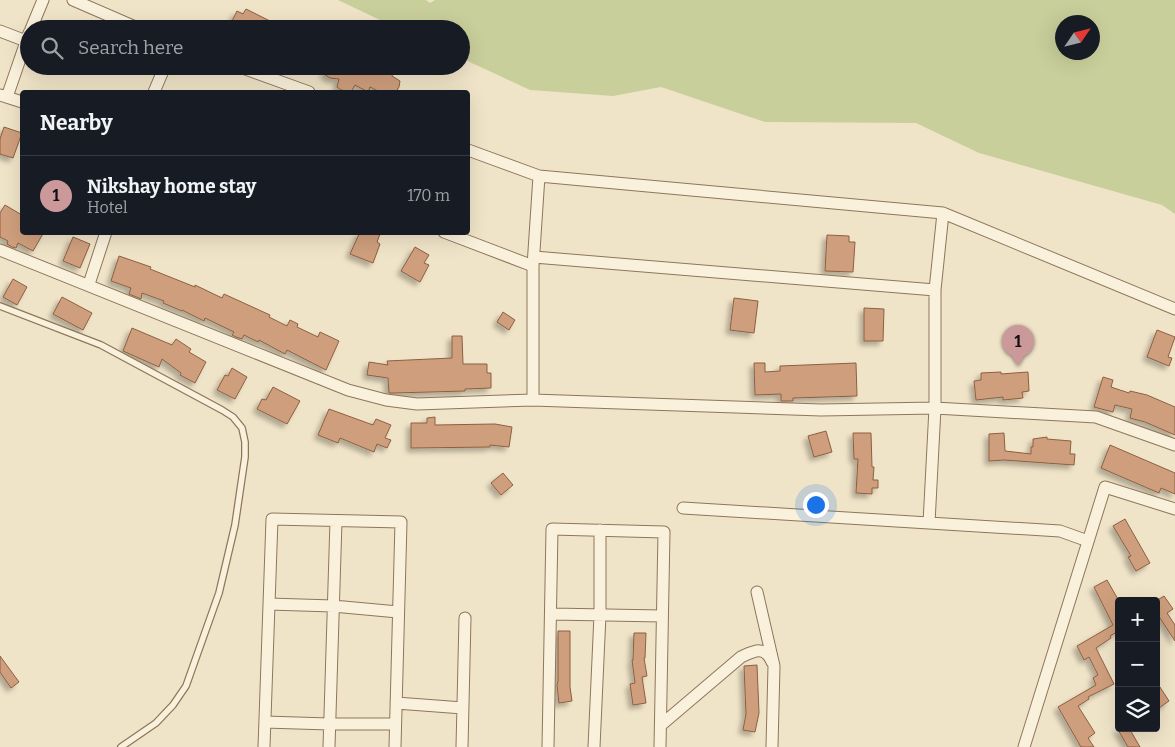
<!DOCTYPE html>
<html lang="en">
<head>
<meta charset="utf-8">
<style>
  body { margin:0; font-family:Bitter,serif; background:#20242c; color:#f1f3f6 }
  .controls { position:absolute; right:15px; bottom:15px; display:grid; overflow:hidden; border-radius:5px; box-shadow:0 5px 20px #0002 }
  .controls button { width:45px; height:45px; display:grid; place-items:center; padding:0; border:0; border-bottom:1px solid #363941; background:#171b24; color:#f1f3f6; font:25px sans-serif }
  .compass { position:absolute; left:1055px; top:15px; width:45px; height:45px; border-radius:50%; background:#171b24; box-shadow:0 5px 20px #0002; rotate:55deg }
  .you { position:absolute; left:815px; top:504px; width:18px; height:18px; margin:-12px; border:4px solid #fff; border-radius:50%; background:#1a73e8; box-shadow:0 0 0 8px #1a73e833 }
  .badge { display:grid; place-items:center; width:32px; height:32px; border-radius:50%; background:#cc999b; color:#111; font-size:16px; font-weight:700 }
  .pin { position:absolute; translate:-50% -41px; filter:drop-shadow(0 1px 2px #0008) }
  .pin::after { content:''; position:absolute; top:26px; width:18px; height:15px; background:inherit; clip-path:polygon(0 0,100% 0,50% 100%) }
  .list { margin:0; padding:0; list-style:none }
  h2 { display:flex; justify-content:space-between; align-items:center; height:65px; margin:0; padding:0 20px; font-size:21px }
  h2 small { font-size:16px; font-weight:400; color:#9ea1a6 }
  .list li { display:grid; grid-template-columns:32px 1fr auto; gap:15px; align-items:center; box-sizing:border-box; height:80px; padding:0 20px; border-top:1px solid #363941 }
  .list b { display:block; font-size:19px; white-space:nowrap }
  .list p { margin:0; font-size:16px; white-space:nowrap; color:#9ea1a6 }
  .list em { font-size:16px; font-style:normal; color:#9ea1a6 }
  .icon { flex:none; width:28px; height:28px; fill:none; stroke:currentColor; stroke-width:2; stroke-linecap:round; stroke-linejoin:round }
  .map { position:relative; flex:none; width:1175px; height:747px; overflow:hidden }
  .search { position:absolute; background:#171b24; box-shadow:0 5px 20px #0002; left:20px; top:20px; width:450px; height:55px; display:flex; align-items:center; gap:12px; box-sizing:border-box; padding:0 18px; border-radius:28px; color:#9ea1a6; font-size:19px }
  .panel { position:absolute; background:#171b24; box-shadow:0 5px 20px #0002; left:20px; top:90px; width:450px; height:145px; border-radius:5px }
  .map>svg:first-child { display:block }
  .green { fill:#c9cf9b; fill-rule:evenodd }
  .building { fill:#cf9f7d; stroke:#8d5f41; filter:url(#shadow) }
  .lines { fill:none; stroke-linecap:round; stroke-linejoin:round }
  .lane-casing { stroke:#8d765c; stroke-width:8 }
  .street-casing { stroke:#8d765c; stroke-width:13 }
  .lane { stroke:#faf1dc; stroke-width:5.5 }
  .street { stroke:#faf1dc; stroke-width:11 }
</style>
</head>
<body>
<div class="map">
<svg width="1175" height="747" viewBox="0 0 1175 747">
  <defs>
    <filter id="shadow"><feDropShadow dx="-4" dy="4" stdDeviation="2.5" flood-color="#0004"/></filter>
  </defs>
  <rect width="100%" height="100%" fill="#f0e4c8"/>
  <path class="green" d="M338,0H426L430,3L435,0H1175V214L1162,205L979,153L916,123L765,122L661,87L613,96L530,90L461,58V29H399ZM1062,22H1092V52H1062Z"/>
  <path class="building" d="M246,9L286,29H228L237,11L243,14Z
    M328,66H380L385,69L387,66H389L394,69L392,76L400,81L399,87L396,92H380L370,87L368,92L355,85L351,92L341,90L337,87L339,79L330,78L324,74Z
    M4,127L22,133L13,158L0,154V139Z
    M5,205L22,215V232H44L33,251L18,243L16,248L12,247L7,244L8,241L0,237V213Z
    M360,232H375L380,234L377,242L380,244L373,263L350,254Z
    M827,235L849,236V242H855L853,272L825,271Z
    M73,237L90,244L80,268L63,261Z
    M415,247L429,255L424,263L429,265L420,282L401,271Z
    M119,256L151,267L150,269L195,287V285L222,298L224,294L270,315L269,317L287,326L290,320L298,324L297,327L318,337L320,332L339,341L326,370L287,350L285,354L259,340L258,342L244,335L242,339L236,337L232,335L234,332L205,318L204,321L182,310V311L163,303L164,301L142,293L141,299L129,294L131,288L111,281Z
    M13,279L27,287L17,305L3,297Z
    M62,297L92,313L83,330L53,314Z
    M734,298L758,301L754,333L730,330Z
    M864,308L884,309L883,341H864Z
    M503,312L515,320L509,330L497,322Z
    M132,328L172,345L176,339L191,349L189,352L206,362L195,383L180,375L181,373L162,359L159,367L123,351Z
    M1157,330L1175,337L1168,357L1172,358L1169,366L1147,357Z
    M452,336H462L463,364H487V373H491V388L465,389V391L394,393H389L388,378L367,375L369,362L388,365L387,361L452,358Z
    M754,363H765V372L780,371V366L856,363L857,396L793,398V401H781V394L755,395Z
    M232,368L247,377L235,399L217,390L225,375L228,376Z
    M1001,372V374L1028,372L1029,391L1022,392L1023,398L1003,400V397L976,400L974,381L981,380V373Z
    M1103,377L1113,380L1111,387L1129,393L1130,391L1147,395L1175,407V435L1145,422L1130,418L1132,409L1115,405L1113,412L1094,407Z
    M273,387L300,401L287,424L257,409L262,399L266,400Z
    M329,409L373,425L376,419L391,425L385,438L391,440L387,448L377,444L374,452L340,438L338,443L318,435Z
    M435,417V425L495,424L512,427L509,447L490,445V447L411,448V423H427V418Z
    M826,431L832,452L814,457L808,436Z
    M853,433H871L872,467H874L873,480H878V488H872V494L856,493L858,459H854Z
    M1004,433L1005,451L1031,454V447H1033V439L1047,437V439L1071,441L1070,454H1075L1074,465L1004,460L989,461V434Z
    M1110,445L1175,473V494L1161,488L1159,493L1101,468Z
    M503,473L513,485L501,495L491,483Z
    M1125,519L1150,563L1136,571L1128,557L1131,556L1113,526Z
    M1107,580L1119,601V634L1117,632L1110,636L1111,638L1096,648L1114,684L1088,697L1089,699L1078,706L1095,733L1088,738L1094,747H1081L1058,707L1096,685L1093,678L1098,675L1089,657L1084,660L1077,646L1113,625L1094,587Z
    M1164,596L1173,609L1167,613L1175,625V641L1156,612V601Z
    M558,631H570V687L572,701L559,703L557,685L558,681Z
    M634,633H646L645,658H644L647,676L642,677L646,703L633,705L630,684L635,683L632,660H633Z
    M0,656L19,682L11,688L0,672Z
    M757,665L759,713L755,732L743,730L746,714L744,666Z
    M1156,681L1169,701L1156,710Z
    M1117,728H1129L1140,747H1128Z"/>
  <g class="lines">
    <defs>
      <path id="lane" d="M0,306L101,345L222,410L233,417L242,428L245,442V457L235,525L219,593L186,686L173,705L156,723L121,747"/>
      <path id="street" d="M73,0L140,29
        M31,29L43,0
        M0,31L26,41
        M237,66L309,92
        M154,92L165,66
        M0,95L22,102
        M7,97L29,33
        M943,213L1175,309
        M444,232L533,266L539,176L468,150
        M0,250L348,390L386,400L417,404L533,400V266
        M534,257L935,290
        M89,284L106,232
        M533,400L821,410L935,408V290L943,213L539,176
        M683,508L929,523
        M1088,541L1060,531L929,523L935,408L1096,417L1175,445
        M757,592L774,666L772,747
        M269,604L333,606L398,612
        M551,614L662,616
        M396,703L463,708
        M265,722L329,724H395
        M661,725L741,657C754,651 765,645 772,662
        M264,747L272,519L401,522L395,747
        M329,747L336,521
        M462,747L465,618
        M548,747L552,529L664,532L660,747
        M594,747L600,615V530
        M1024,747L1105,487L1175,509"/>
    </defs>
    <use href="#lane" class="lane-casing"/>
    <use href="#street" class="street-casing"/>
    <use href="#lane" class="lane"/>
    <use href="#street" class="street"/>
  </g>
</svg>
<div class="controls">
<button>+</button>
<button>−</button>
<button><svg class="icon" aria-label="layers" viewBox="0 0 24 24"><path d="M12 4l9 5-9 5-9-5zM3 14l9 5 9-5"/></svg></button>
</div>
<svg class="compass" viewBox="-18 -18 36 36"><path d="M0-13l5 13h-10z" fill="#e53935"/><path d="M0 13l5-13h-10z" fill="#9ea1a6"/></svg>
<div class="you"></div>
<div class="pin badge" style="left:1018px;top:366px">1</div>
<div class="search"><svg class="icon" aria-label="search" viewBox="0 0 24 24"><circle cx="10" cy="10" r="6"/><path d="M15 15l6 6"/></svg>Search here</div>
<section class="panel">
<h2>Nearby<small></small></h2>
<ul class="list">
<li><span class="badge">1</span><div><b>Nikshay home stay</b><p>Hotel</p></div><em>170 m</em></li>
</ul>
</section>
</div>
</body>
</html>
